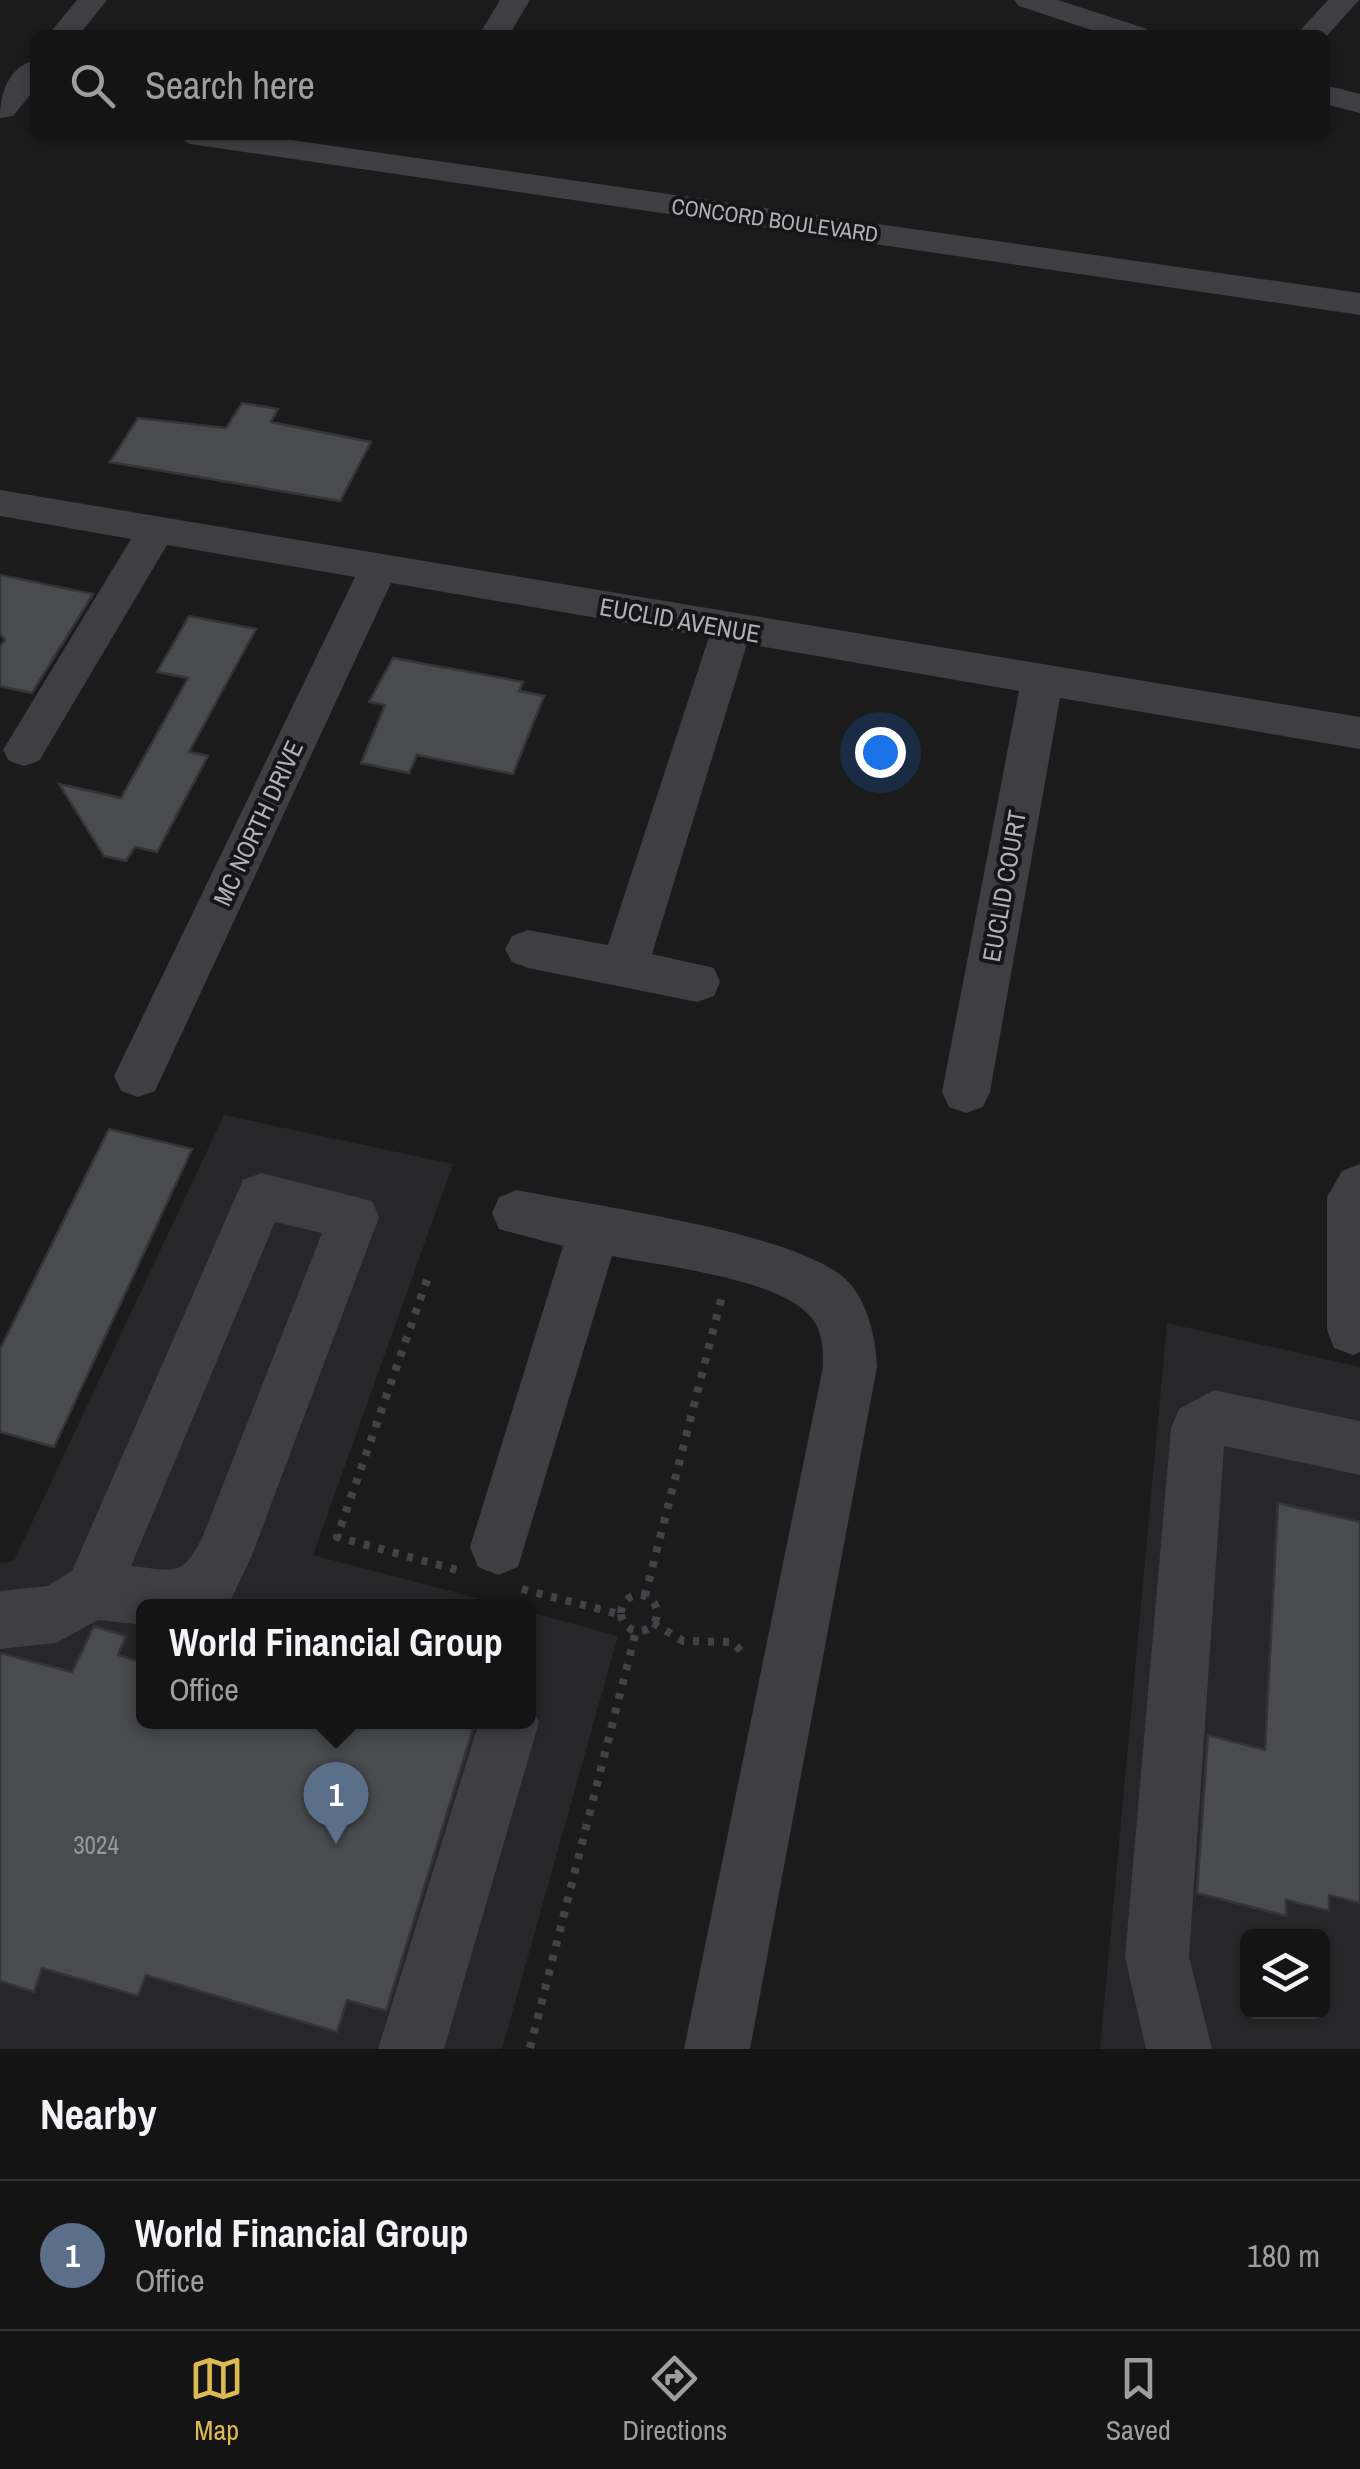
<!DOCTYPE html>
<html lang="en">
<head>
<meta charset="utf-8">
<style>
  body { margin:0; font-family:"Archivo Narrow",sans-serif; background:#212122; color:#f1f3f6 }
  .controls { position:absolute; right:30px; bottom:30px; display:grid; overflow:hidden; border-radius:15px; box-shadow:0 2px 8px #0004 }
  .controls button { width:90px; height:90px; display:grid; place-items:center; padding:0; border:0; border-bottom:2px solid #333334; background:#141415; color:#f1f3f6; font:50px sans-serif }
  .you { position:absolute; left:880px; top:752px; width:35px; height:35px; margin:-25px; border:8px solid #fff; border-radius:50%; background:#1a73e8; box-shadow:0 0 0 15px #1a73e833 }
  .badge { display:grid; place-items:center; width:65px; height:65px; border-radius:50%; background:#dcb953; color:#fff; font-size:32px; font-weight:700 }
  .pin { position:absolute; translate:-50% -82px; filter:drop-shadow(0 2px 5px #0008) }
  .pin::after { content:''; position:absolute; top:52px; width:35px; height:30px; background:inherit; clip-path:polygon(0 0,100% 0,50% 100%) }
  .popup { position:absolute; left:136px; top:1599px; width:400px; height:130px; box-sizing:border-box; display:grid; place-content:center; border-radius:15px; background:#141415; filter:drop-shadow(0 2px 8px #0005); font-size:32px; white-space:nowrap; color:#9d9ea0 }
  .popup b { font-size:38px; color:#f1f3f6 }
  .popup::after { content:''; position:absolute; left:50%; top:100%; margin-left:-20px; border:20px solid transparent; border-top-color:#141415 }
  .list { margin:0; padding:0; list-style:none }
  h2 { display:flex; justify-content:space-between; align-items:center; height:130px; margin:0; padding:0 40px; font-size:42px }
  h2 small { font-size:32px; font-weight:400; color:#9d9ea0 }
  .list li { display:grid; grid-template-columns:65px 1fr auto; gap:30px; align-items:center; box-sizing:border-box; height:150px; padding:0 40px; border-top:2px solid #333334 }
  .list b { display:block; font-size:38px; white-space:nowrap }
  .list p { margin:0; font-size:32px; white-space:nowrap; color:#9d9ea0 }
  .list em { font-size:32px; font-style:normal; color:#9d9ea0 }
  .icon { flex:none; width:55px; height:55px; fill:none; stroke:currentColor; stroke-width:2; stroke-linecap:round; stroke-linejoin:round }
  .map { position:relative; flex:none; width:1360px; height:2049px; overflow:hidden }
  .search { position:absolute; background:#141415; box-shadow:0 2px 8px #0004; left:30px; right:30px; top:30px; height:110px; display:flex; align-items:center; gap:25px; box-sizing:border-box; padding:0 35px; border-radius:15px; color:#9d9ea0; font-size:38px }
  .sheet { height:280px; background:#141415 }
  nav { display:flex; justify-content:space-around; align-items:center; box-sizing:border-box; height:140px; border-top:2px solid #333334; background:#141415; font-size:28px; color:#9d9ea0 }
  nav a { display:grid; justify-items:center; gap:5px }
  nav .on { color:#dcb953 }
  .map>svg:first-child { display:block }
  .built { fill:#272729; fill-rule:evenodd }
  .building { fill:#4a4b4e; stroke:#353538; stroke-width:2.5 }
  .lines { fill:none; stroke-linecap:round; stroke-linejoin:round }
  .path { stroke:#424348; stroke-width:8; stroke-dasharray:6 9; stroke-linecap:butt }
  .minor { fill:#3e3e43; fill-rule:evenodd }
  .labels { text-anchor:middle; stroke-width:8; stroke-linejoin:round; paint-order:stroke }
  .far-street-label { font-size:22px; fill:#afb1ba; stroke:#161617 }
  .street-label { font-size:25px; fill:#afb1ba; stroke:#161617 }
  .near-number-label { font-size:25px; fill:#96989f }
</style>
</head>
<body>
<div class="map">
<svg width="1360" height="2049" viewBox="0 0 1360 2049">
  <rect width="100%" height="100%" fill="#1b1b1c"/>
  <path class="built" d="M224,1115L453,1164L313,1555L507,1606H144V1722H528L529,1612L618,1636L502,2049H0V1563L14,1561Z
    M1167,1323L1360,1367V2049H1100ZM1248,1936H1322V2012H1248Z"/>
  <path class="building" d="M242,403L278,409L271,422L371,442L340,501L110,462L138,418L226,428Z
    M0,575L93,594L32,693L0,686V647L5,640L0,633Z
    M189,616L256,629L189,752L208,756L157,852L135,847L126,861L104,856L59,784L121,798L188,678L157,672Z
    M393,658L523,682L519,691L544,696L513,774L417,755L409,773L361,763L385,705L369,702Z
    M109,1129L192,1149L54,1447L0,1432V1349Z
    M1278,1503L1360,1522V1903L1329,1895V1911L1286,1900V1916L1197,1893L1208,1735L1265,1750Z
    M94,1626L126,1636L118,1655L144,1663V1722H475L386,2011L347,2000L337,2032L146,1975L138,1996L42,1968L34,1992L0,1981V1653L72,1672Z"/>
  <g class="lines">
    <path class="path" d="M427,1280L337,1537L457,1570
      M522,1589L622,1615
      M621 1613a18 18 0 1 1 36 0a18 18 0 1 1-36 0Z
      M645,1596L722,1296
      M653,1623L683,1641L732,1642L744,1654
      M530,2048L636,1631"/>
    <path class="minor" d="M77,0H107L79,35H48Z
      M500,0H530L509,35H479Z
      M1014,0H1058L1147,29L1151,35H1106L1019,6Z
      M1328,0H1359L1325,38L1296,35Z
      M35,60V89L13,116L0,118C0,94 8,67 35,60Z
      M1325,85L1360,94V113L1325,104Z
      M174,135H256L1360,293V315L190,144Z
      M0,490L1360,717V749L1060,698L990,1092L983,1107L966,1113L949,1107L942,1092L1019,691L747,644L652,954L714,968L720,982L714,996L697,1002L528,968L512,962L505,949L512,936L528,930L608,945L709,637L391,583L155,1091L138,1097L121,1091L114,1076L355,577L167,545L39,761L24,766L9,761L3,750L131,539L0,516Z
      M1360,1164V1352L1353,1355L1334,1348L1327,1330V1197L1342,1171Z
      M261,1173L372,1201L379,1217L252,1555L228,1606H144V1625L98,1620L56,1643L0,1649V1591L47,1586L72,1571L243,1180ZM275,1222L322,1233L202,1538C181,1579 174,1570 131,1566Z
      M517,1190C594,1206 786,1231 842,1276C867,1296 876,1337 877,1367L750,2049H684L823,1367C823,1349 823,1330 810,1316C777,1278 661,1266 612,1256L518,1567L498,1575L478,1567L470,1547L563,1246L499,1229L492,1213L499,1197Z
      M1214,1390L1360,1421V1475L1224,1446L1189,1957L1212,2049H1146L1125,1957L1171,1428L1179,1409Z
      M528,1700L539,1722L444,2049H378L479,1722H528Z"/>
  </g>
  <g class="labels">
    <g class="far-street-label">
      <text transform="translate(775 220) rotate(8)" y="8">CONCORD BOULEVARD</text>
    </g>
    <g class="street-label">
      <text transform="translate(680 620) rotate(10)" y="9">EUCLID AVENUE</text>
      <text transform="translate(258 823) rotate(-65)" y="9">MC NORTH DRIVE</text>
      <text transform="translate(1004 886) rotate(-80)" y="9">EUCLID COURT</text>
    </g>
    <g class="near-number-label">
      <text x="96" y="1854">3024</text>
    </g>
  </g>
</svg>
<div class="controls">
<button><svg class="icon" aria-label="layers" viewBox="0 0 24 24"><path d="M12 4l9 5-9 5-9-5zM3 14l9 5 9-5"/></svg></button>
</div>
<div class="you"></div>
<div class="pin badge" style="left:336px;top:1844px;background:#5c6f8a">1</div>
<div class="popup"><b>World Financial Group</b>Office</div>
<div class="search"><svg class="icon" aria-label="search" viewBox="0 0 24 24"><circle cx="10" cy="10" r="6"/><path d="M15 15l6 6"/></svg>Search here</div>
</div>
<section class="sheet">
<h2>Nearby<small></small></h2>
<ul class="list">
<li><span class="badge" style="background:#5c6f8a">1</span><div><b>World Financial Group</b><p>Office</p></div><em>180 m</em></li>
</ul>
</section>
<nav>
<a class="on"><svg class="icon" aria-label="map" viewBox="0 0 24 24"><path d="M3 6l6-2 6 2 6-2v14l-6 2-6-2-6 2zM9 4v14M15 6v14"/></svg>Map</a>
<a><svg class="icon" aria-label="directions" viewBox="0 0 24 24"><path d="M12 3l9 9-9 9-9-9zM9 14v-3h6M13 9l2 2-2 2"/></svg>Directions</a>
<a><svg class="icon" aria-label="saved" viewBox="0 0 24 24"><path d="M7 4h10v16l-5-4-5 4z"/></svg>Saved</a>
</nav>
</body>
</html>
